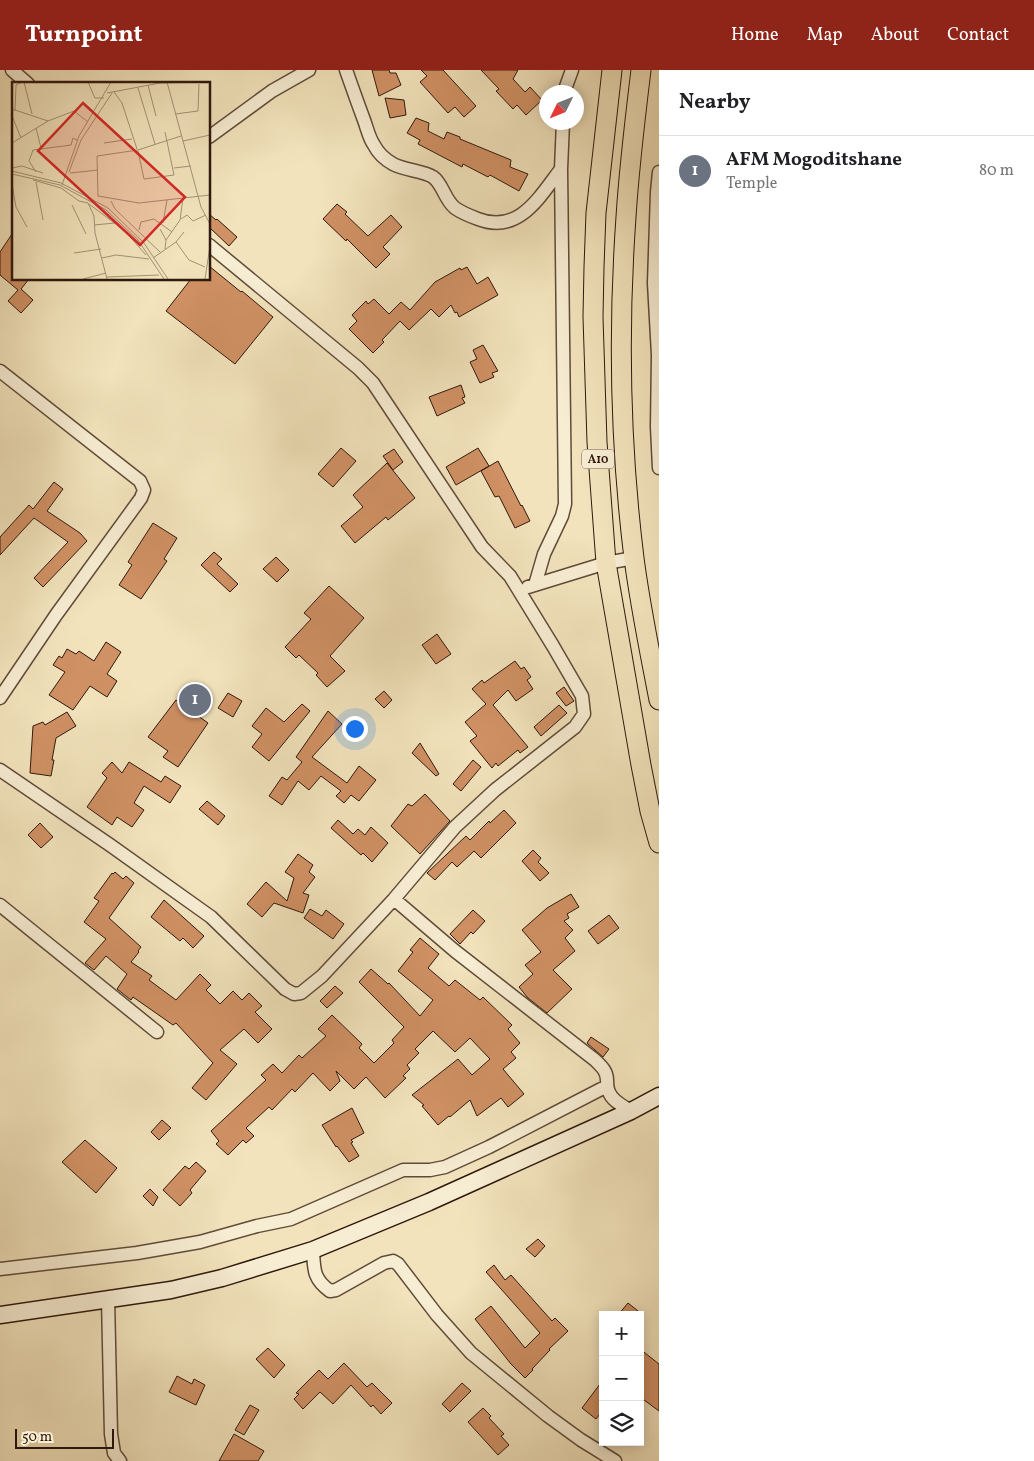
<!DOCTYPE html>
<html lang="en">
<head>
<meta charset="utf-8">
<style>
  body { margin:0; font-family:Vollkorn,serif; background:#f2f2f2; color:#202124 }
  .controls { position:absolute; right:15px; bottom:15px; display:grid; overflow:hidden; border-radius:0px; box-shadow:0 2px 12px #0003 }
  .controls button { width:45px; height:45px; display:grid; place-items:center; padding:0; border:0; border-bottom:1px solid #e0e0e0; background:#fff; color:#202124; font:25px sans-serif }
  .compass { position:absolute; left:539px; top:15px; width:45px; height:45px; border-radius:50%; background:#fff; box-shadow:0 2px 12px #0003; rotate:227deg }
  .scale { position:absolute; left:15px; bottom:12px; width:99px; box-sizing:border-box; padding-left:5px; border:2px solid #2f180d; border-top:0; font-size:14px; line-height:18px; white-space:nowrap; color:#2f180d; -webkit-text-stroke:4px #f7edd3; paint-order:stroke }
  .you { position:absolute; left:354px; top:658px; width:18px; height:18px; margin:-12px; border:4px solid #fff; border-radius:50%; background:#1a73e8; box-shadow:0 0 0 8px #1a73e833 }
  .badge { display:grid; place-items:center; width:32px; height:32px; border-radius:50%; background:#8f2418; color:#fff; font-size:16px; font-weight:700 }
  .pin { position:absolute; translate:-50% -50%; border:2px solid #fff; box-shadow:0 1px 5px #0006 }
  .list { margin:0; padding:0; list-style:none }
  h2 { display:flex; justify-content:space-between; align-items:center; height:65px; margin:0; padding:0 20px; font-size:21px }
  h2 small { font-size:16px; font-weight:400; color:#757577 }
  .list li { display:grid; grid-template-columns:32px 1fr auto; gap:15px; align-items:center; box-sizing:border-box; height:70px; padding:0 20px; border-top:1px solid #e0e0e0 }
  .list b { display:block; font-size:19px; white-space:nowrap }
  .list p { margin:0; font-size:16px; white-space:nowrap; color:#757577 }
  .list em { font-size:16px; font-style:normal; color:#757577 }
  .icon { flex:none; width:28px; height:28px; fill:none; stroke:currentColor; stroke-width:2; stroke-linecap:round; stroke-linejoin:round }
  .map { position:relative; flex:none; width:659px; height:1391px; overflow:hidden }
  header { display:flex; align-items:center; gap:30px; box-sizing:border-box; height:70px; padding:0 25px; background:#8f2418; color:#fff }
  header strong { font-size:24px }
  nav { display:flex; gap:28px; margin-inline-start:auto; font-size:18px }
  main { display:flex }
  aside { flex:1; background:#fff }
  .map>svg:first-child { display:block }
  .building { fill:#d09164; stroke:#2f180d }
  .lines { fill:none; stroke-linecap:round; stroke-linejoin:round }
  .street-casing { stroke:#604b39; stroke-width:15 }
  .secondary-casing { stroke:#2f180d; stroke-width:19 }
  .primary-casing { stroke:#2f180d; stroke-width:21 }
  .street { stroke:#f7edd3; stroke-width:12 }
  .secondary { stroke:#f7edd3; stroke-width:16 }
  .primary { stroke:#f2e3bc; stroke-width:19 }
  .labels { text-anchor:middle; stroke-width:4.5; stroke-linejoin:round; paint-order:stroke }
  .shield { fill:#f7edd3; stroke:#6b5848; stroke-width:1 }
  .shield-label { font-size:12px; font-weight:bold; fill:#2f180d }
  .inset-road { fill:none; stroke:#a49276; stroke-width:1 }
  .view { fill:#d62828; fill-opacity:0.15; stroke:#d62828; stroke-width:2.5 }
  .inset-edge { fill:none; stroke:#2f180d; stroke-width:2.5 }
</style>
</head>
<body>
<header>
<strong>Turnpoint</strong>
<nav><a>Home</a><a>Map</a><a>About</a><a>Contact</a></nav>
</header>
<main>
<div class="map">
<svg width="659" height="1391" viewBox="0 0 659 1391">
  <rect width="100%" height="100%" fill="#f2e3bc"/>
  <filter id="stains"><feTurbulence type="fractalNoise" baseFrequency=".004" numOctaves="4"/><feColorMatrix values="0 0 0 0 .2 0 0 0 0 .09 0 0 0 0 .02 0 0 0 .5 -.17"/></filter>
  <radialGradient id="worn" r=".72"><stop offset=".6" stop-color="#630" stop-opacity="0"/><stop offset="1" stop-color="#630" stop-opacity=".3"/></radialGradient>
  <path class="building" d="M372,0H389L390,3H396L401,15L379,26Z
    M421,0H443L476,36L464,47L455,37L448,43L420,12L427,6Z
    M481,0H518L513,9L525,22L530,17L542,30L526,45L517,35L513,39L496,21L499,19Z
    M385,28L404,30L406,45L390,48Z
    M416,48L429,53L428,61L444,69L447,62L460,67V69L511,90L510,97L528,104L519,121L490,105L488,107L463,94L462,97L418,74L420,70L407,63Z
    M337,134L347,142L345,144L368,166L391,145L402,157L383,177L390,184L376,198L347,169L346,171L323,149Z
    M209,144L216,150L217,149L237,167L229,176L209,157Z
    M14,161V209H29L21,219L33,230L21,243L8,231L18,220L0,205V182Z
    M209,196L241,222L242,221L273,247L235,294L166,241L191,209H209Z
    M467,197L477,214L488,207L498,225L459,247L457,242L455,243L451,235L439,247L431,239L409,260L400,251L382,270L384,272L373,283L349,259L357,251L352,245L366,231L368,234L374,229L389,244L401,232L410,240L435,212L460,198L461,200Z
    M483,275L498,301L492,303L494,307L480,313L470,292L477,289L473,280Z
    M461,315L465,327L462,328L465,333L437,346L429,327Z
    M341,378L356,391L333,417L318,404Z
    M478,378L489,396L456,415L446,397Z
    M394,379L403,392L393,400L383,386Z
    M498,391L521,436L522,435L530,451L515,458L499,426L495,427L481,401Z
    M387,393L415,428L388,450L386,447L355,473L341,456L363,437L353,425Z
    M54,412L63,419L47,441L80,463L87,471L43,517L34,508L68,472L34,448L0,485V467L29,435L33,439Z
    M153,453L177,468L164,489L167,491L141,529L119,515L132,495L128,492Z
    M214,482L222,489L217,494L238,514L230,522L201,495Z
    M276,487L289,500L277,512L263,499Z
    M329,516L364,548L330,586L345,601L327,617L316,605L318,603L299,585L296,588L285,577L311,549L304,543Z
    M437,564L451,584L436,594L422,575Z
    M106,572L121,582L107,604L117,611L107,627L90,616L73,640L49,625L65,602L53,595L59,586L62,588L67,579L76,584L79,581L94,591Z
    M515,591L521,599L524,597L531,607L527,610L533,619L516,631L508,620L493,635L528,677L520,683L518,680L498,696L496,693L492,698L470,671L477,666L465,652L486,634L472,619L482,610L484,613Z
    M564,617L574,631L566,636L556,623Z
    M384,621L392,630L384,638L375,629Z
    M228,623L242,631L233,647L218,638Z
    M176,630L208,653L178,697L163,687L168,681L148,667Z
    M302,634L310,641L269,691L252,677L262,664L252,656L266,638L284,652Z
    M559,635L567,643L541,666L534,657Z
    M328,641L342,654L312,687L347,713L359,696L376,710L359,731L351,725L344,733L336,726L341,721L321,706L309,720L298,711L282,735L269,726L282,707L287,710L302,692L296,687Z
    M67,642L76,656L56,668L52,690H54L51,706L30,703L33,656L43,652L45,655Z
    M420,673L439,704L436,706L412,683Z
    M473,690L481,697L461,721L453,714Z
    M112,692L122,703L129,692L161,712L165,706L181,716L170,733L144,716L134,733L144,740L132,757L117,747L112,755L87,737L107,708L102,703Z
    M425,724L450,751L420,784L391,756L408,734L412,736Z
    M207,731L225,746L218,755L199,739Z
    M504,740L516,753L481,788L474,781L457,797L452,792L435,810L427,803L466,766L470,770L489,751L490,753Z
    M338,750L353,764L358,759L365,765L371,757L388,773L372,792L363,783L361,785L331,758Z
    M40,753L53,767L41,778L28,765Z
    M533,780L541,788L538,792L549,803L540,811L522,791Z
    M298,784L313,795L309,802L315,807L303,823L309,825L303,843L274,833L262,847L247,834L266,812L287,831L294,808L285,802Z
    M115,802L123,809L126,806L134,813L109,848L141,877L138,881L139,882L131,892L152,906L149,910L176,930L200,904L211,915L206,920L220,934L233,921L242,930L249,923L262,936L255,942L272,959L258,973L244,959L220,980L237,994L206,1030L192,1018L213,993L176,953L173,955L133,927L131,930L117,919L127,904L106,886L94,900L85,893L106,869L84,852L99,831L94,828L112,803L113,804Z
    M571,824L579,837L567,844L569,848L564,851L573,860L565,868L575,881L553,900L572,919L547,943L528,928L519,917L533,904L525,895L541,882L522,860L547,838Z
    M164,830L204,866L193,878L183,868L180,871L151,847Z
    M310,839L322,846L326,840L344,854L333,869L304,848Z
    M473,840L485,851L473,864L471,862L460,874L450,864Z
    M609,845L619,858L598,874L588,861Z
    M420,868L439,884L428,898L449,916L455,910L480,930L483,927L512,955L508,959L520,973L511,982L516,988L503,999L524,1024L508,1037L501,1028L477,1046L470,1030L450,1047L449,1046L438,1055L422,1036L424,1035L412,1025L458,989L472,1005L490,989L470,968L455,982L433,961L415,979L419,983L407,995L410,999L403,1006L406,1008L385,1028L366,1007L354,1019L336,1001L340,1011L330,1021L313,1003L295,1022L292,1019L272,1040L269,1037L246,1058L254,1066L246,1073L243,1070L228,1085L216,1074L219,1071L211,1061L266,1010L261,1005L273,994L282,1003L299,985L302,988L326,966L318,959L332,945L362,974L359,978L374,993L394,973L392,970L404,957L359,912L371,899L388,914L389,913L420,946L433,930L398,901L413,882L410,880Z
    M335,916L343,923L327,938L320,931Z
    M591,967L609,979L603,987L587,973Z
    M352,1038L364,1063L351,1070L353,1072L351,1073L359,1086L349,1092L337,1076L336,1077L322,1055Z
    M162,1050L171,1058L159,1070L151,1062Z
    M85,1070L117,1098L96,1123L62,1092Z
    M196,1092L206,1101L190,1120L192,1123L180,1136L163,1120L185,1096L189,1099Z
    M150,1119L158,1127L153,1136L143,1126Z
    M538,1169L545,1176L535,1187L526,1179Z
    M494,1195L505,1210L511,1205L552,1251L555,1248L568,1261L549,1279L550,1280L532,1299L533,1300L525,1308L511,1294L475,1249L491,1236L525,1278L540,1263L486,1202Z
    M628,1233L643,1245H618Z
    M268,1278L285,1295L274,1308L256,1289Z
    M640,1279L659,1294V1341L640,1327Z
    M344,1293L367,1317L372,1313L392,1333L381,1344L373,1335L371,1337L351,1315L333,1334L320,1322L303,1339L294,1329L299,1324L296,1323L319,1300L328,1309Z
    M177,1306L192,1314L194,1309L205,1315L196,1335L169,1322Z
    M603,1310V1340L596,1349L582,1338Z
    M462,1313L471,1321L450,1342L442,1334Z
    M250,1335L259,1340L244,1365L235,1360Z
    M483,1338L491,1346L489,1348L504,1364L501,1366L509,1375L498,1385L468,1352Z
    M234,1364L264,1381L258,1391H219Z"/>
  <g class="lines">
    <defs>
      <path id="street" d="M12,0L28,14
        M346,0C352,17 358,34 364,50C367,58 369,68 374,75C378,83 386,90 393,94C404,100 424,101 433,107C443,114 444,129 455,138C462,143 470,146 478,149C519,165 540,126 561,99
        M564,22L572,0
        M209,67L272,21L309,0
        M659,102L657,122L654,213L658,285L657,357L659,398
        M0,301L140,411L144,420L141,428L56,545L0,628
        M535,515L544,484L562,446L565,434L561,99L563,52
        M528,517L606,493L634,488
        M0,700L110,775L211,847L285,919L294,924L301,923L322,906L394,829L455,757L495,720L575,657L584,644L582,626L553,576L510,506L482,477L373,313L358,298L209,175
        M394,829L455,881L595,990C601,996 607,1001 607,1010C607,1015 607,1018 609,1022C612,1031 623,1036 631,1041
        M0,835L157,962
        M313,1180C314,1199 313,1209 330,1221L336,1220L384,1193L393,1191L398,1194L437,1245L471,1283L548,1346L581,1370L615,1391
        M0,1199L137,1183L200,1172L257,1156L291,1149L403,1100H430L445,1097L489,1077L607,1016
        M108,1229L111,1364L114,1383L120,1391"/>
      <path id="secondary" d="M0,1245L171,1220L222,1208L313,1180L429,1132L631,1041L659,1026"/>
      <path id="primary" d="M612,0L596,143L594,197L593,247L597,372L606,493L641,695L650,741L659,773
        M641,0C635,49 629,98 626,147C618,260 620,375 634,488C640,535 650,583 659,630"/>
    </defs>
    <use href="#street" class="street-casing"/>
    <use href="#secondary" class="secondary-casing"/>
    <use href="#primary" class="primary-casing"/>
    <use href="#street" class="street"/>
    <use href="#secondary" class="secondary"/>
    <use href="#primary" class="primary"/>
  </g>
  <g class="labels">
    <rect class="shield" x="582" y="379.5" width="32" height="19" rx="4"/>
    <g class="shield-label">
      <text x="598" y="393">A10</text>
    </g>
  </g>
  <g transform="translate(12 12)">
    <rect width="198" height="198" fill="#f2e3bc"/>
    <path class="inset-road" d="M12,0L20,32M76,0L83,16H92M155,0L189,125L198,142M136,3L144,34M126,6L143,62M102,10L110,21L125,67M95,11L148,1L193,0M0,27L36,39L62,29L76,40M3,29L4,3L10,0M163,32L186,29L187,2M0,34L9,56M24,46L29,66M169,54L126,68L85,74L86,114L127,121L198,113M171,59L198,53M0,61L36,39M92,61L120,57M126,69L132,97L162,93L153,50M0,86L10,84L31,91M162,86L179,84M0,89L49,101L96,126L132,161L156,197M24,90L17,79L21,68L59,63L61,56L65,58M57,90L69,58L100,11M58,91L86,88M0,92L48,103L94,128L126,158L152,197M21,98L49,106L67,119L76,121L82,134L83,151L95,197M24,100L31,138M0,102L4,125L15,145M50,103L67,54L99,0M99,119L103,127L149,171M77,122L113,149L134,173M60,123L74,152M169,137L175,133L181,139L194,133M151,141L155,118M82,143L103,141M148,147L154,158L153,167M127,148L129,140L142,137L160,150M154,158L168,138L171,116M164,160L177,178L193,185M62,171L89,167M90,176L104,173L137,177M141,176L164,160L172,150M95,195L147,193M71,197L94,191M193,197L198,164"/>
    <path class="view" d="M71,21L173,115L128,163L26,69Z"/>
    <rect width="198" height="198" class="inset-edge"/>
  </g>
  <rect width="100%" height="100%" filter="url(#stains)"/>
  <rect width="100%" height="100%" fill="url(#worn)"/>
</svg>
<div class="controls">
<button>+</button>
<button>−</button>
<button><svg class="icon" aria-label="layers" viewBox="0 0 24 24"><path d="M12 4l9 5-9 5-9-5zM3 14l9 5 9-5"/></svg></button>
</div>
<svg class="compass" viewBox="-18 -18 36 36"><path d="M0-13l5 13h-10z" fill="#e53935"/><path d="M0 13l5-13h-10z" fill="#757577"/></svg>
<div class="scale">50 m</div>
<div class="you"></div>
<div class="pin badge" style="left:195px;top:630px;background:#6b7280">1</div>
</div>
<aside>
<h2>Nearby<small></small></h2>
<ul class="list">
<li><span class="badge" style="background:#6b7280">1</span><div><b>AFM Mogoditshane</b><p>Temple</p></div><em>80 m</em></li>
</ul>
</aside>
</main>
</body>
</html>
